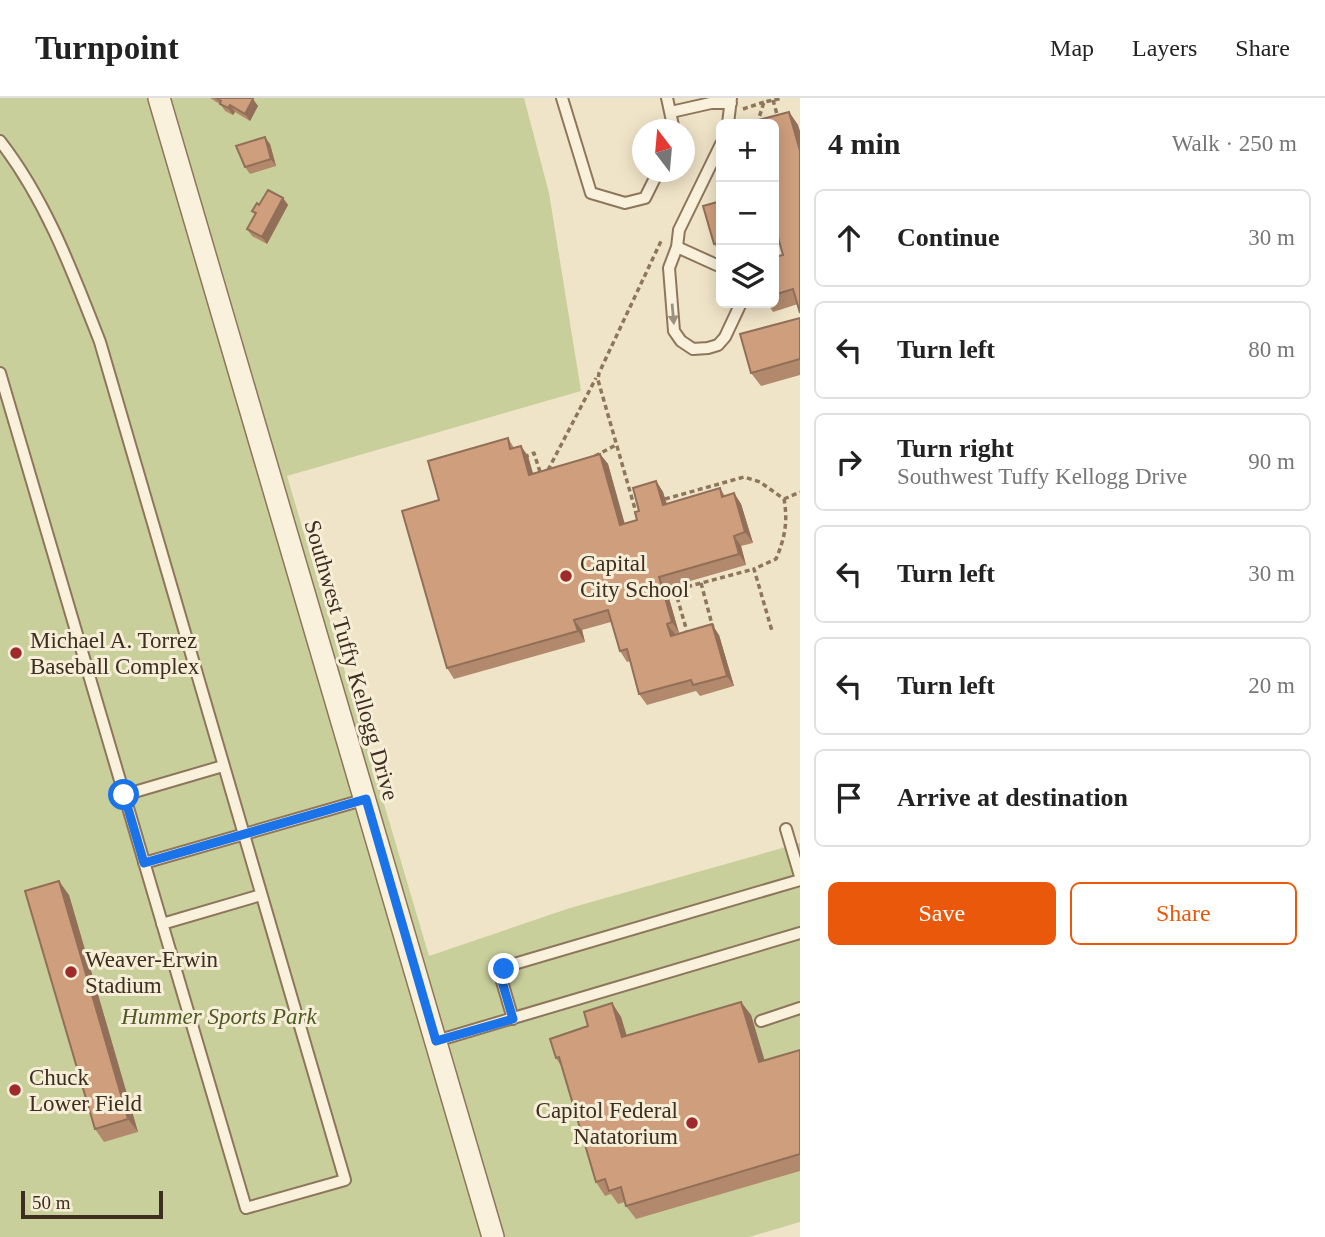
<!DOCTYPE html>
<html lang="en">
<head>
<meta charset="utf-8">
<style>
  body { margin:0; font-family:Georgia,serif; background:#f2f2f2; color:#222 }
  .controls { position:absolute; right:21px; top:21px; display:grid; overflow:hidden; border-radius:10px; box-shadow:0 4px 18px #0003 }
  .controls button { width:63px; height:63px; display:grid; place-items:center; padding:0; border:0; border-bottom:2px solid #e0e0e0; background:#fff; color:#222; font:35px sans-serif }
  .compass { position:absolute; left:632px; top:21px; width:63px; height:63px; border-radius:50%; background:#fff; box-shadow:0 4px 18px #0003; rotate:344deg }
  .scale { position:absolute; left:21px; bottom:18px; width:142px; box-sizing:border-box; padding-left:7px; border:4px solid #3d2e20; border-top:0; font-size:19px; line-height:24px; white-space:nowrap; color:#3d2e20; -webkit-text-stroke:5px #f7eed8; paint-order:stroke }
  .stop { position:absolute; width:21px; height:21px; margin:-16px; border:5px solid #1a73e8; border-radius:50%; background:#fff }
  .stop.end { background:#1a73e8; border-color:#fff; box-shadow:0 2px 7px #0008 }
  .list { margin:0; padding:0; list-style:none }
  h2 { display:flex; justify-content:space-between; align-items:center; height:91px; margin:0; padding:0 28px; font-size:30px }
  h2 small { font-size:23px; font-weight:400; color:#767676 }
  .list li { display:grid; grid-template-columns:46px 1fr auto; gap:21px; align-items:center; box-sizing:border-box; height:98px; margin:0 14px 14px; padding:0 14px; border:2px solid #e0e0e0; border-radius:10px }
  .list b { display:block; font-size:26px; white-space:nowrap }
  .list p { margin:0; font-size:23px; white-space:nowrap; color:#767676 }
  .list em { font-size:23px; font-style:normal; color:#767676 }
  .actions { display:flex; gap:14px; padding:21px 28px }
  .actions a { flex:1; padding:16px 0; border:2px solid #ea580c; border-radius:10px; text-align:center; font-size:24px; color:#ea580c }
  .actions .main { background:#ea580c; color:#fff }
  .icon { flex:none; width:38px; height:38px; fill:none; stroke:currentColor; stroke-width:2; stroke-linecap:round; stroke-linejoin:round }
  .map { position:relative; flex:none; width:800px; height:1139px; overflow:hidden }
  header { display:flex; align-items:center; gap:42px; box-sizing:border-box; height:98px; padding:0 35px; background:#fff; border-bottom:2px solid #e0e0e0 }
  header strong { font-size:33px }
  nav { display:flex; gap:38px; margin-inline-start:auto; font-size:24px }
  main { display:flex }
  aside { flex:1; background:#fff }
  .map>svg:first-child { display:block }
  .park { fill:#c9cf9b }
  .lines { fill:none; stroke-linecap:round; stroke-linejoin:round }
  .lane-casing { stroke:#8d765c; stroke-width:14 }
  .street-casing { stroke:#8d765c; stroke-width:24 }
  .path { stroke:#8d765c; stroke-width:3.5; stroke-dasharray:5 3.5; stroke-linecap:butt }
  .lane { stroke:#faf1dc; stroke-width:10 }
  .street { stroke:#faf1dc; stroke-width:21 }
  .wall { fill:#b2896c }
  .shaded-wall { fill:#916f58 }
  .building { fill:#cf9f7d; stroke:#916f58; stroke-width:2 }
  .oneway { fill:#9c907e }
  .route { stroke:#1a73e8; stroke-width:9 }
  .poi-dot { fill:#9e2a2b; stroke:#f7eed8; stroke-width:2.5 }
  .labels { text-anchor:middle; stroke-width:6; stroke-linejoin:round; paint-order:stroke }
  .poi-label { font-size:23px; fill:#3d2e20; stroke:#f7eed8; text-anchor:start }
  .street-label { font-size:23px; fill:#3d2e20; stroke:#f7eed8 }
  .park-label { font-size:23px; font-style:italic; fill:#4d5a26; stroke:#f7eed8 }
</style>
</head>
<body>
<header>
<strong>Turnpoint</strong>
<nav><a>Map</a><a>Layers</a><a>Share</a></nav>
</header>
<main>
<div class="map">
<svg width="800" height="1139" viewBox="0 0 800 1139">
  <rect width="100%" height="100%" fill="#f0e4c8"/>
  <path class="park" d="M0,0H524L549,95L581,293L287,378L429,858L570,810L800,745V1124L749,1139H0Z"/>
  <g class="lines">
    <defs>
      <path id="lane" d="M562,0L591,95L625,105L645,100L658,74
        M667,0L674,32
        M671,14L711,5H731
        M728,26L731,0
        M0,43C46,102 73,175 100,244L345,1082L246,1110L0,275
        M721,46L679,132L677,149L669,170L674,233L681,243L693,251L708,250L718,247L725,239L741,205
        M677,149L721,169
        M124,697L223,668
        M786,731L800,778
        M144,765L366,701
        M162,826L261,797
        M513,921L501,880L504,871L514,866L800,782
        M761,923L800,910
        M436,943L800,835"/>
      <path id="street" d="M159,0L493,1139"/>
    </defs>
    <use href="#lane" class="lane-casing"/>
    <use href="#street" class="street-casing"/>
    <path class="path" d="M773,2L778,20
      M743,11L764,4
      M757,26L764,4L783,0
      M595,358L616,347
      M524,359L534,355L541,377
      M548,372L596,280
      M665,401L744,379L760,384L784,401C788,423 785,440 776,461L754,471L772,533
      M784,401L800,394
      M637,418L598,282L599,275L662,141
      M701,485L713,530
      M688,537L675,492L754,471"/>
    <use href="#lane" class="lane"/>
    <use href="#street" class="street"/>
  </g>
  <path class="wall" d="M210,0H251L258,8L250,23L235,14L233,17L225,13L221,7Z
    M789,14L798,27V206L773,214L767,205H774V159L783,157L780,144L774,146V26Z
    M270,46L276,68L250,76L245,69Z
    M283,100L288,107L267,146L252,138L247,131L255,117L252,113L259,107Z
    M721,103V156L714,146Z
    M800,220V277L761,288L751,275Z
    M508,340L514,350L528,358L533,375L600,356L608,366L624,426L637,422L639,413L656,383L663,394L667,406L720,390L725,398L734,395L741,406L753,445L741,448L746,467L666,490L679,535L675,536V537H719L734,588L700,598L696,593L647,607L639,596L630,563L627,564L620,553L611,524L582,532L585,544L454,581L447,570L439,402Z
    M69,797L138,1034L104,1044L95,1031Z
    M741,904L751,917L764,962L800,952V1073L636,1121L626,1108L625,1104L618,1106L611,1096L605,1098L596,1084L561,968L556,960L612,905L621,919L627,938Z"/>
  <path class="shaded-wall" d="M253,1L258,8L250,23L245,16Z
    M230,7L235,14L233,17L228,10Z
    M789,14L798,27L800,33V53Z
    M265,39L270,46L276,68L271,61Z
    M283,100L288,107L267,146L262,139Z
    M521,348L528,358L536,387L529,377Z
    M600,356L608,366L628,437L620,427Z
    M656,383L663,394L670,417L663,407Z
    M734,395L741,406L753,445L745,434Z
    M734,438L741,448L746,467L739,456Z
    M659,479L666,490L679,535L672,524Z
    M574,522L582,532L585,544L578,533Z
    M667,526L675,536L678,548L671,538Z
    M712,526L719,537L734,588L727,578Z
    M59,783L69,797L138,1034L128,1021Z
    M741,904L751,917L769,977L759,964Z
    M612,905L621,919L631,953L622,939Z"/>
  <path class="building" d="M216,0H251L253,1L245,16L230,7L228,10L220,6L221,3Z
    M789,14L800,53V215L793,191L774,197V159L783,157L775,129H774V26H751V24Z
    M265,39L271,61L245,69L236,48Z
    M268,92L283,100L262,139L247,131L256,115L252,113L257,105L259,107Z
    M721,103V144L714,146L703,108Z
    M800,220V261L751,275L740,236Z
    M508,340L510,351L521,348L529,377L600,356L620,427L637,422L635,414L639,413L633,390L656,383L663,407L720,390L722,399L734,395L745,434L734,438L739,456L659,479L672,524L667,526L671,538L712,526L727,578L693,587L691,582L639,596L627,551L620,553L608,512L574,522L578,533L447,570L402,413L439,402L428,363Z
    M59,783L128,1021L95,1031L25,793Z
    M741,904L759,964L800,952V1056L626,1108L621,1089L609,1093L605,1081L596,1084L559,959L556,960L550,941L588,928L584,914L612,905L622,939Z"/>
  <defs><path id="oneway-solid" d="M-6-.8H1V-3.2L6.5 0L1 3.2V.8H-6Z" transform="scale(1.75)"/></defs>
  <use class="oneway" href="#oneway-solid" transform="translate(673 216) rotate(85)"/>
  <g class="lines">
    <path class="route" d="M124,697L144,765L366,701L436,943L513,921L501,880L504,871"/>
  </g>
  <g class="poi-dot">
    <circle cx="566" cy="478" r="7"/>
    <circle cx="16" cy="555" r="7"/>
    <circle cx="71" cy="874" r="7"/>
    <circle cx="15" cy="992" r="7"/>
    <circle cx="692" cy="1025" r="7"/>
  </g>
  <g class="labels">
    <g class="poi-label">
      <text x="580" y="473">Capital<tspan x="580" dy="26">City School</tspan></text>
      <text x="30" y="550">Michael A. Torrez<tspan x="30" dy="26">Baseball Complex</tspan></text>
      <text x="85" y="869">Weaver-Erwin<tspan x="85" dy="26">Stadium</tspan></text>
      <text x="29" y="987">Chuck<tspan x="29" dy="26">Lower Field</tspan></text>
      <text x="678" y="1020" text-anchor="end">Capitol Federal<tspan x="678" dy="26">Natatorium</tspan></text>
    </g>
    <g class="street-label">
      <text transform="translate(352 562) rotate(74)" y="8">Southwest Tuffy Kellogg Drive</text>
    </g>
    <g class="park-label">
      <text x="219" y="926">Hummer Sports Park</text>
    </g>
  </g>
</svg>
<div class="controls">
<button>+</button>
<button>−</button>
<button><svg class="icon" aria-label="layers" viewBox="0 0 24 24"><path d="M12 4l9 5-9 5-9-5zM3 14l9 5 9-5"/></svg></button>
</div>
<svg class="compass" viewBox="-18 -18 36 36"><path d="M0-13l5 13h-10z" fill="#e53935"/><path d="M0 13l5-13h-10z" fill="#767676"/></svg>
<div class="scale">50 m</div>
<div class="stop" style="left:124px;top:697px"></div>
<div class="stop end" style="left:504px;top:871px"></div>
</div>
<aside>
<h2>4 min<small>Walk · 250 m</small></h2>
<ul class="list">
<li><svg class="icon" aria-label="ahead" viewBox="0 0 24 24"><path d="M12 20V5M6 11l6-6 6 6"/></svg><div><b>Continue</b></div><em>30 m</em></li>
<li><svg class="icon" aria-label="left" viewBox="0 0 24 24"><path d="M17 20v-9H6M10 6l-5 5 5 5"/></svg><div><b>Turn left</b></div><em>80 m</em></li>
<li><svg class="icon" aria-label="right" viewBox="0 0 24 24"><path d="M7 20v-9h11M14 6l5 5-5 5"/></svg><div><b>Turn right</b><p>Southwest Tuffy Kellogg Drive</p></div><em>90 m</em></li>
<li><svg class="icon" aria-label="left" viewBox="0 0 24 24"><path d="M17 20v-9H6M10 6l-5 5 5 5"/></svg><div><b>Turn left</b></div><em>30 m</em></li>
<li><svg class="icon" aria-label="left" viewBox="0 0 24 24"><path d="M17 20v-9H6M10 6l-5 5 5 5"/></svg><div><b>Turn left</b></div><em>20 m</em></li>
<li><svg class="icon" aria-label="arrive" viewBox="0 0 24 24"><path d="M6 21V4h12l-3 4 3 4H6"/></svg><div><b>Arrive at destination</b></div></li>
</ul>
<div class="actions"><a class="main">Save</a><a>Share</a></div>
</aside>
</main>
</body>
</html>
